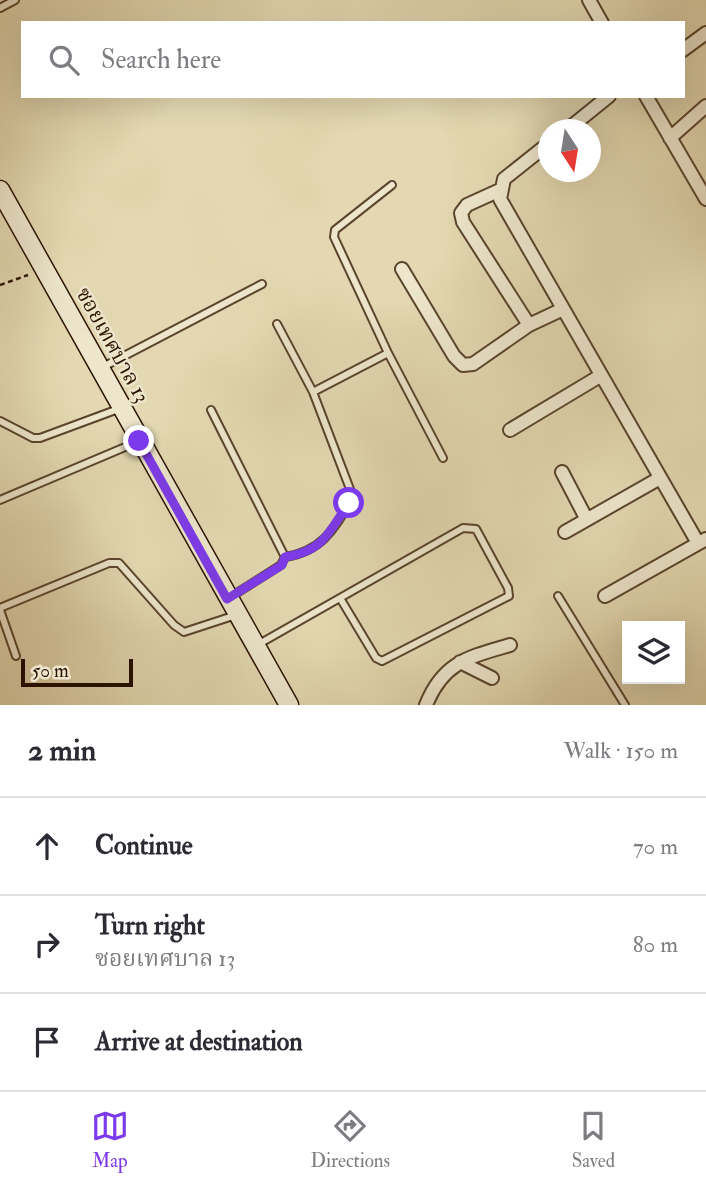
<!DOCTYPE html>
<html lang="en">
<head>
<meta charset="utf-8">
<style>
  body { margin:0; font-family:"IM FELL Double Pica","Noto Serif Thai",serif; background:#f7f7f7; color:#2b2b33 }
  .controls { position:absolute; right:21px; bottom:21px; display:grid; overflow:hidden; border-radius:0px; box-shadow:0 7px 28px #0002 }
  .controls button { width:63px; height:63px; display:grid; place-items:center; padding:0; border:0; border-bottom:2px solid #e1e1e2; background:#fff; color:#2b2b33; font:35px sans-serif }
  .compass { position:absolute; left:538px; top:119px; width:63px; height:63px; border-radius:50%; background:#fff; box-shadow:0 7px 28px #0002; rotate:168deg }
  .scale { position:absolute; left:21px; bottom:18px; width:112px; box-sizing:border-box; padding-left:7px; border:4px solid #2c1300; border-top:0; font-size:19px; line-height:24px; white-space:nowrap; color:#2c1300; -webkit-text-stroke:5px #ede6cc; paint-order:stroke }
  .stop { position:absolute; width:21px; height:21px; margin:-16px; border:5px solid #7c3aed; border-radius:50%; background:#fff }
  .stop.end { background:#7c3aed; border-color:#fff; box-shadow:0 2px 7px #0008 }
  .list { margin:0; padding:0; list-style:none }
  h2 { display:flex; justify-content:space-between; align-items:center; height:91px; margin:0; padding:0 28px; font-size:30px }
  h2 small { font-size:23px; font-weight:400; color:#7c7c81 }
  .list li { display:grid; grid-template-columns:46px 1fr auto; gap:21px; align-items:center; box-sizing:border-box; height:98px; padding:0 28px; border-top:2px solid #e1e1e2 }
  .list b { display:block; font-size:26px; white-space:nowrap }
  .list p { margin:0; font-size:23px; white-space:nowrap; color:#7c7c81 }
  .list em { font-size:23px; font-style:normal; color:#7c7c81 }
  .icon { flex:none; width:38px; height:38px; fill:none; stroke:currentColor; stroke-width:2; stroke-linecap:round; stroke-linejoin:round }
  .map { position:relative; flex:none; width:706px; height:705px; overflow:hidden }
  .search { position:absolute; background:#fff; box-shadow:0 7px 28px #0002; left:21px; right:21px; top:21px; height:77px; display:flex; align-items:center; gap:18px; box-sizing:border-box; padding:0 24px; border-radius:0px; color:#7c7c81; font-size:26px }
  .sheet { height:385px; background:#fff }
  nav { display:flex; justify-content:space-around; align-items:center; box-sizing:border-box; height:98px; border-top:2px solid #e1e1e2; background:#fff; font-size:19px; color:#7c7c81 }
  nav a { display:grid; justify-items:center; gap:4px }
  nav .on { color:#7c3aed }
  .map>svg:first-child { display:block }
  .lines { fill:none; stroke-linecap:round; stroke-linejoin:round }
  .lane-casing { stroke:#5a442c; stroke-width:10 }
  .street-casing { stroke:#5a442c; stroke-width:16 }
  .secondary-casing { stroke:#2c1300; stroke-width:21 }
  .path { stroke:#2c1300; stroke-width:2.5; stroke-dasharray:5 3.5; stroke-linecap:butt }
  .lane { stroke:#ede6cc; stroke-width:6 }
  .street { stroke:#ede6cc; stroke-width:12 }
  .secondary { stroke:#ede6cc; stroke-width:18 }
  .route { stroke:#7c3aed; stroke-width:9 }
  .labels { text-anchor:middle; stroke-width:5; stroke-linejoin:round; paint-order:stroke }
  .street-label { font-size:21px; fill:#2c1300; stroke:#ede6cc }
</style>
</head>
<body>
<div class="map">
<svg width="706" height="705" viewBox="0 0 706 705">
  <rect width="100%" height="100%" fill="#e3d8b1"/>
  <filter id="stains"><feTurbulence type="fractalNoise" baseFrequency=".00286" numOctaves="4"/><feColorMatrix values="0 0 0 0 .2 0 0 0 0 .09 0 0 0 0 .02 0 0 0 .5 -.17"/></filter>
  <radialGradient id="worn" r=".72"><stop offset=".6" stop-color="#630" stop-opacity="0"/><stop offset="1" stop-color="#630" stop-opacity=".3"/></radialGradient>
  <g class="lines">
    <defs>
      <path id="lane" d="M0,8L15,0
        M277,324L313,392
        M388,353L334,237L335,230L392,185
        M101,368L262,284
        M211,410L285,557L281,565L232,596
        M0,421L33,438H40L121,408
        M0,500L137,442
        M285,557C323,551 334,529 353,497L313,392L388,353L443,458
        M558,596L625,705
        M0,608L109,563H119L174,625L184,632L236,615
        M0,610L16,656
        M259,644L463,528L476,529L508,588L509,596L382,661L376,658L340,598"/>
      <path id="street" d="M589,0L602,23
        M683,50L706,33
        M646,96L706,199
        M567,130L609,96
        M670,138L706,106
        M548,144L504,179L500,199L698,543
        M500,190L467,205L461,213L463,222L529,325
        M402,269L454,356L463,365L473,364L529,325L561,310
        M510,430L600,376
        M562,472L586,518
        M565,532L660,478
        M605,596L706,539
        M460,662L492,678
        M426,705C443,662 469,657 510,645"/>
      <path id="secondary" d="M0,190L289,705"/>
    </defs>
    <use href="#lane" class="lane-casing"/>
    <use href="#street" class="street-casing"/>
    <use href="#secondary" class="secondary-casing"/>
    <path class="path" d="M0,285L28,275"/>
    <use href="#lane" class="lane"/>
    <use href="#street" class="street"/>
    <use href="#secondary" class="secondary"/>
  </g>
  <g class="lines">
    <path class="route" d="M139,441L227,599L282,565L285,557C324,551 328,533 349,503"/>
  </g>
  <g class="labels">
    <g class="street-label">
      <text transform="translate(113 345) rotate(61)" y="7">ซอยเทศบาล 13</text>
    </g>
  </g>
  <rect width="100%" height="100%" filter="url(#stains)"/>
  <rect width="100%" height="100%" fill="url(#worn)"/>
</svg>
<div class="controls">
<button><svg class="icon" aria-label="layers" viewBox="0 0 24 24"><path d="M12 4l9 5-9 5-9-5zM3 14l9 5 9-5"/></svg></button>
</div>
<svg class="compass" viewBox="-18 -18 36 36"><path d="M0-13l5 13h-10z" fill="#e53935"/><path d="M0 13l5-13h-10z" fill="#7c7c81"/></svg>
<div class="scale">50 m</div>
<div class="stop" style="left:349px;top:503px"></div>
<div class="stop end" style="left:139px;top:441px"></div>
<div class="search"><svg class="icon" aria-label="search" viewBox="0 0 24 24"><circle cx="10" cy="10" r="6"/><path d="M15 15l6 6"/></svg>Search here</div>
</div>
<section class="sheet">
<h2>2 min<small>Walk · 150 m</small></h2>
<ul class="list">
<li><svg class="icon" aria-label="ahead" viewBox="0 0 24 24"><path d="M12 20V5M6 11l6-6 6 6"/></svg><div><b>Continue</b></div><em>70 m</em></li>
<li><svg class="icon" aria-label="right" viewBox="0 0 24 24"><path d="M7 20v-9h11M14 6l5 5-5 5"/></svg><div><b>Turn right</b><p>ซอยเทศบาล 13</p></div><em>80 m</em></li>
<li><svg class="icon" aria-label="arrive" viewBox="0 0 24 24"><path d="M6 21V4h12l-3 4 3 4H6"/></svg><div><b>Arrive at destination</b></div></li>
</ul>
</section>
<nav>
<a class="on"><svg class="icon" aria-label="map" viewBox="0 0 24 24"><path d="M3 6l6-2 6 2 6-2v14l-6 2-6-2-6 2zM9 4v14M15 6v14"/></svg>Map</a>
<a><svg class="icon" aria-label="directions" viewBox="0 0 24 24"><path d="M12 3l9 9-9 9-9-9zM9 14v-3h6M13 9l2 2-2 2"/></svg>Directions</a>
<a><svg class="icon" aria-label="saved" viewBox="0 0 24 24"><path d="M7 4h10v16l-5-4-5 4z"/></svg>Saved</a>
</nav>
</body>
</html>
